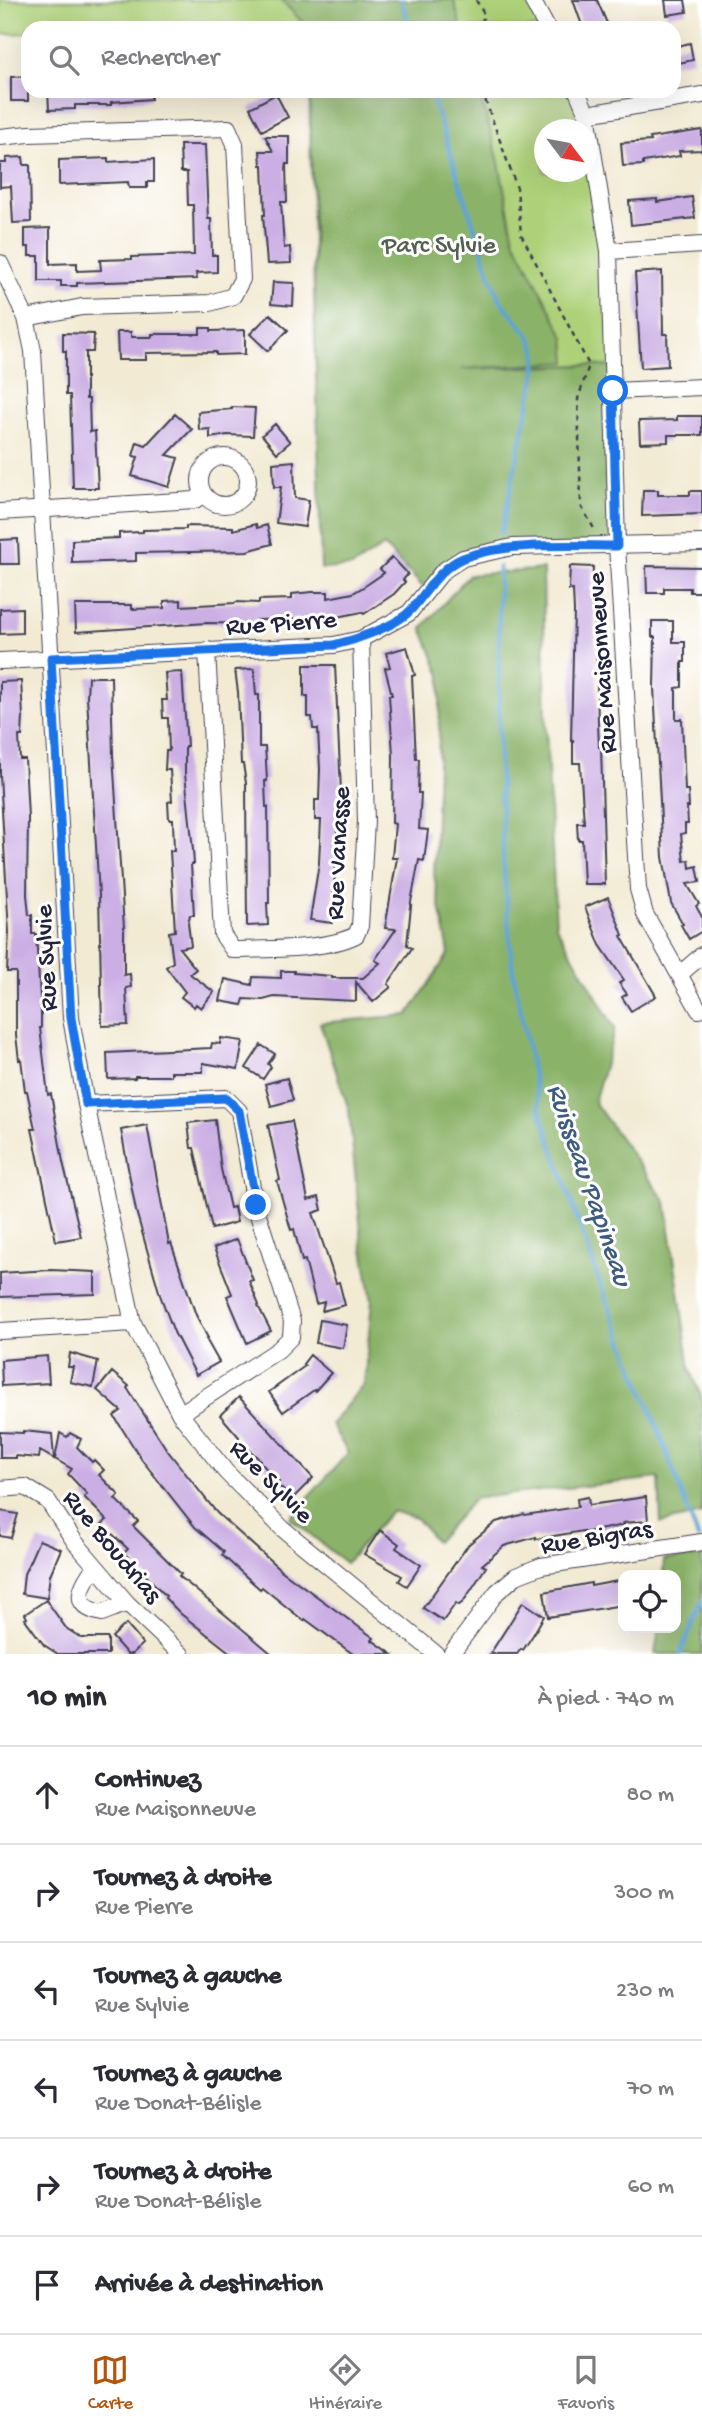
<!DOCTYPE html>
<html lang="fr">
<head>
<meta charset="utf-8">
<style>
  body { margin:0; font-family:"Gochi Hand",sans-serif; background:#f7f7f7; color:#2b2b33 }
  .controls { position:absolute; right:21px; bottom:21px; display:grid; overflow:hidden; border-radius:14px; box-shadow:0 7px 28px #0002 }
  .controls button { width:63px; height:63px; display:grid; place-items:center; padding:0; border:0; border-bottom:2px solid #e1e1e2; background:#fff; color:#2b2b33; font:35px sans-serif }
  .compass { position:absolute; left:534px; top:119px; width:63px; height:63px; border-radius:50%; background:#fff; box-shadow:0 7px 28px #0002; rotate:122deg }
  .stop { position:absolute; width:21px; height:21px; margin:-16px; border:5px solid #1a73e8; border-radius:50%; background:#fff }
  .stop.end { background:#1a73e8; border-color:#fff; box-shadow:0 2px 7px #0008 }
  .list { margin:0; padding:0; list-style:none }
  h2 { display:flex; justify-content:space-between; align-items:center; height:91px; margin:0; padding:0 28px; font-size:30px }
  h2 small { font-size:23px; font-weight:400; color:#7c7c81 }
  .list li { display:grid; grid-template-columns:46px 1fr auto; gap:21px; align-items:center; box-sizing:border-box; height:98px; padding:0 28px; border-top:2px solid #e1e1e2 }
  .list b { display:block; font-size:26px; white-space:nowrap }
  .list p { margin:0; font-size:23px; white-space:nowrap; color:#7c7c81 }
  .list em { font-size:23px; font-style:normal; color:#7c7c81 }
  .icon { flex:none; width:38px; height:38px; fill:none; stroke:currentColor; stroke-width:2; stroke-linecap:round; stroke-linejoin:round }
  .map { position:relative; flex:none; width:702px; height:1654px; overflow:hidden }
  .search { position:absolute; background:#fff; box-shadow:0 7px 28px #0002; left:21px; right:21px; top:21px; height:77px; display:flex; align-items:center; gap:18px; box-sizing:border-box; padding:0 24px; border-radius:21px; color:#7c7c81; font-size:26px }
  .sheet { height:679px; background:#fff }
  nav { display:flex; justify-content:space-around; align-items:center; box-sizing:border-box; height:98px; border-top:2px solid #e1e1e2; background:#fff; font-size:19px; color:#7c7c81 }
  nav a { display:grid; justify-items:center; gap:4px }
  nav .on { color:#b45309 }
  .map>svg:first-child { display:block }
  .green { fill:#add078; stroke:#68795a; stroke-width:2; fill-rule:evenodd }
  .forest { fill:#8ab268; stroke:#566a52; stroke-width:2 }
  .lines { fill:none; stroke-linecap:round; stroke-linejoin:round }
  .stream { stroke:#5ea4d3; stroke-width:4.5 }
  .building { fill:#cbafe4 }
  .street-casing { stroke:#414052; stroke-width:18 }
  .path { stroke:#414052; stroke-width:2.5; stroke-dasharray:5 5; stroke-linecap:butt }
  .street { stroke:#fff; stroke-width:16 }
  .route { stroke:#1a73e8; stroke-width:9 }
  .labels { text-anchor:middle; stroke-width:6; stroke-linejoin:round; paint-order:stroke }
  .park-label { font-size:26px; fill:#535f50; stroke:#fff }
  .street-label { font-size:26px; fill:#22223b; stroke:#fff }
  .water-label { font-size:28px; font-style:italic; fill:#3d5c7f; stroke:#fff }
</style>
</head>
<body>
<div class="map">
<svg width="702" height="1654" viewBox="0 0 702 1654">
  <rect width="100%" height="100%" fill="#fff"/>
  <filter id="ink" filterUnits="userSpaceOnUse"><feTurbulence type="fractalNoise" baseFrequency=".0143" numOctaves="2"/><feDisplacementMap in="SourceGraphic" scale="14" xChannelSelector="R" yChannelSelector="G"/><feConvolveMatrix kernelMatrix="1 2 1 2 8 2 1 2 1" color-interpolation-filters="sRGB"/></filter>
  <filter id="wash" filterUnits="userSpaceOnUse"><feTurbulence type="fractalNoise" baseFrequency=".00686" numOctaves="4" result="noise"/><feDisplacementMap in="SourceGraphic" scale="28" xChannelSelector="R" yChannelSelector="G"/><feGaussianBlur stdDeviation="1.57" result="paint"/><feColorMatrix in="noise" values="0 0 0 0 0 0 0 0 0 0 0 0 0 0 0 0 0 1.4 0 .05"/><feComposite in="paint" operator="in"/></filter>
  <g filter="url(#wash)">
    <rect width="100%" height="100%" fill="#f2ead3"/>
    <path class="green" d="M0,0H532L547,28H28V33L0,34Z
      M309,91H577L587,114L609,251L613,367L589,365L423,371L316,382ZM544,130H586V172H544Z"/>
    <path class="forest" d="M281,0H454L461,28H308Z
      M310,91H479L498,158L514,239L565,338L567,362L461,369L589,365L613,367L617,546L463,558L427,591L384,546L352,567L321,569Z
      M543,569L546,729L556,926L615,1029L594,1102L666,1202L690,1368L702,1399V1514L661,1523L659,1478L475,1498L436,1542L416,1518L391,1511L346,1563L290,1518L348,1453L331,1424L364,1384L372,1301L362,1243L349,1110L320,1023L408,1015L449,953L434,875L441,676L422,628L469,575Z
      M702,1556V1654H655L659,1628H676V1575H663L664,1560Z"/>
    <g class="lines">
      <path class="stream" d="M401,0L410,28
        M430,91L491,278L500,300L530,336L537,352L536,372L501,533
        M499,567V759L504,872L512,965L540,1111L598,1278L657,1426L698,1538
        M680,1654L702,1602"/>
    </g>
    <g id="blocks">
      <path class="building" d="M573,0H597L609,28H583Z
        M665,0H685L687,12L667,15Z
        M690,43L693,60L674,64V47Z
        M28,76V101H11V77Z
        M48,91H151V99L111,102V105H75V109L49,110Z
        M276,94L288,117L262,131L250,108Z
        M702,130V150L679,151L680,156L643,162V165L623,166L621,143L651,141L650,138Z
        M265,136H289V164H286L287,202H281L284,248L290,247L291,263L267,264L263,215H265L263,165H261L260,151H273Z
        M180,145H205L208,219H211L212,255H217V272L196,273L197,279L77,283V286H61V281H39V256H29V247H25V229L50,228V264L77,263V271L101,270L100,260L132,259V257L194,255L193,205H188L187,172H181Z
        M23,157L24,165H30L31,222L13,223L11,186L0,187V163H6V158Z
        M108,158V162L154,159V182H147V188H129L128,182L59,185V160Z
        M692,197L695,218L631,225L629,201L657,199V202Z
        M662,271L663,334H667L668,366L641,368L635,273Z
        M273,282L294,283L293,306L271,304Z
        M270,314L288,330L268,351L250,334Z
        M200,328H211V331L245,330V354L216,355V352L146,353V360H118L117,332H131V337H152V334H200Z
        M63,333L94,334L93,352H86V399H89L90,432L95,431L98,488H73L70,395H66V351H63Z
        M232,407L255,408L253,436L227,435L210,438V429L199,430L198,412L232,409Z
        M175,414L192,429L167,455L178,458L169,487L132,476L138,457L133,456L137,442L146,445Z
        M677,416H702V435H668V442L640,443L639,421L677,420Z
        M275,424L290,442L277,453L262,435Z
        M294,461L295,498L309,500L305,527L276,523L281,487H274L273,463Z
        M643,490H658V495H690V491H702V514L642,516Z
        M256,524L257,528L267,525L272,544L247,551L136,553V561L72,563V540L119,538V533L143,532V530L186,529V526L233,527V530Z
        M18,539L19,564H0V540Z
        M392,557L408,574L403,580L405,582L394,594L364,614L362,612L337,617L308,616V619L257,620V624L207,623L76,632L75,605H132V609L164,608V601L181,600V606L235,603L236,602L259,603V600L292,599V594L312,592H328V598L353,593L365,586L384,573L380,569Z
        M570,566L593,567L592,595H594L596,646L598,723L599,747H601L605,884H584L582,840H578L577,823H584L580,763H573V741H571L574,611L573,590H569Z
        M646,566L702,567V592H690V588H664V593H647Z
        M22,608V633L0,634V609Z
        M652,621H673V642H685V662H682V687L676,688V719H682L685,790H688L689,807H687L688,824H685V833L681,834L684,861L689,860L690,868L697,866L700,882L687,884L699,904L696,906L702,917V931L689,939L681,925L683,924L671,903L663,857L654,688L655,637H652Z
        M407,647L415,675L412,676L416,759H419L418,793H421L419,829L428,830L424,861L419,860L410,907L411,906L407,945L412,948L388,984L391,987L373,1002L356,982V1001L274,997L263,1000L244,999L242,1005L220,1001L225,979L252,985L253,977L281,978V971H294V973L332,976V978H363L380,963L375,960L396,929L385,928L397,858H392L395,824L392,823L393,755L389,695H392L385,668L390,667L386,653Z
        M304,665H335L341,791H338V820L332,923L310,920L319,863L321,820H315V800H319L320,769L318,729H313L312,717H308V696H304Z
        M254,669L256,695H259V747H265L266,762L267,781H265L266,807H268L269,903H267L268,925L247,926L246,783L243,764H241L238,692L235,670Z
        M182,672L187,746H185V774L193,850L194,864H191L194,915H190L188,923L191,946L179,948L196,969L190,974L214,992L201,1008L196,1004L194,1007L181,997L185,992L166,967L173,962L169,932L175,931L170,851H174L173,819H169L168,802L172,801L170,770H165L166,751H169L168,718H163L162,700H167L165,673Z
        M88,677H111L113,755L124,928V975L130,974L131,987L126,988L128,1025L102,1026L99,895L87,697Z
        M21,681L23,716L22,736H19L20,759H25L28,817L27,895L29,915H32V934H36L41,1013V1028H40L48,1095L51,1094L63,1162L81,1237L56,1241L32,1129H35L27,1091H25L21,1059L19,1060L16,1035V972H7L9,932L0,775V682Z
        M608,897L623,935L621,936L656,996L631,1011L622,997L627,994L619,983L624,980L600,945L585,907Z
        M221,1038L243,1041L238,1069L203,1063V1072H171V1076H135V1078L108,1079L107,1053L211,1048L212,1043L220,1044Z
        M261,1045L275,1054L268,1064L271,1067L263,1079L246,1068Z
        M287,1078L293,1100L271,1106L265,1084Z
        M215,1120L221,1169L230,1208L234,1207L237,1222L212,1229L194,1148H191L188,1123Z
        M292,1121L308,1200L319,1197L322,1210L313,1213L336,1283L339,1282L345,1305L322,1311L324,1302L316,1304L305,1260L302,1261L294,1229L291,1230L277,1181L280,1180L268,1125Z
        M147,1125L169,1244L171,1243L196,1315L208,1338L206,1339L219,1362L196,1375L174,1332L160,1295L136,1211L121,1130Z
        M237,1239L253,1280L249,1281L259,1305L258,1306L271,1331L247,1343L227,1296L232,1294L214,1248Z
        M51,1270L95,1272V1294L0,1297V1273Z
        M320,1320L347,1325L343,1348L316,1343Z
        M70,1353L98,1361L93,1387L70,1382L73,1367H68Z
        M310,1355L331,1373L315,1391L314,1390L283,1412L269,1392L305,1366L303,1364Z
        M47,1356L49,1383L2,1386L1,1360Z
        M112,1372L129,1386L127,1388L167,1450L217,1513L282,1571L374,1638L372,1640L392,1654H353L305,1619L304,1621L262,1587L260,1589L222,1555L224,1552L195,1527L142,1460L114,1416L121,1411L97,1390Z
        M239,1397L313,1478L292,1499L277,1484L279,1482L259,1461L260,1460L238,1439L239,1437L220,1415Z
        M23,1431L52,1434L54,1459L40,1451L39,1458L16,1456V1458H0V1432L23,1433Z
        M60,1433L67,1437L70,1433L81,1439L77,1447L92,1462L94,1460L104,1470L99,1475L119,1495L115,1499L138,1521L133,1526L181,1574L179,1576L272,1654H232L181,1614L165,1598L166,1596L124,1553L128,1549L102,1524L107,1520L84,1497L87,1494L68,1474L72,1469L55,1459Z
        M588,1497L589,1505L646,1497L648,1521L623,1523L624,1525L583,1533V1531L536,1539V1537L504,1546L482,1565L486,1567L471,1590L463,1602L459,1605L456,1603L443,1621L423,1608L469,1544L496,1522L524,1514L525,1515L578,1507L577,1499Z
        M0,1511L18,1514L11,1538L0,1536Z
        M380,1530L399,1544L396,1548L421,1565L407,1586L399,1581L402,1576L364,1554Z
        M39,1540L61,1549L50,1575L47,1598L22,1594L24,1574Z
        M623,1580V1605L548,1617L544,1592L591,1583V1586Z
        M46,1600L66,1628L81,1638H108V1654H58L44,1645L25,1619L27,1618L25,1614Z
        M523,1602L544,1616L533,1635L523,1650L521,1649L517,1654H490Z
        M126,1624L143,1644L132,1654H127L112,1637Z"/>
    </g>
  </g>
  <g filter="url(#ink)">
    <use href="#blocks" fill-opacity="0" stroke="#414052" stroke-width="2"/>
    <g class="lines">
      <defs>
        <path id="street" d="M532,0L547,28
          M577,91L587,114L609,251L617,546L638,889L645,914L699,1010
          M587,114L702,95
          M0,137L29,134L228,128L235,144L242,279L233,296L210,303L82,307L26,318
          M609,251L702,245
          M0,263L26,318L33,351L71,1018L86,1104L133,1323L180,1414L226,1472L283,1529L436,1654
          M613,391L702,387
          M200 481a24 24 0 1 1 48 0a24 24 0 1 1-48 0Z
          M0,512L195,500L203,494
          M207,650L222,934L233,950C267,949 327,950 356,935L360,926L366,821L361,639
          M0,661L334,645L361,639L409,613L443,571L463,558L512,547L702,543
          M679,975L702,955
          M86,1104L226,1098L239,1111L255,1205L292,1321L291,1337L278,1350L180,1414
          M0,1331L133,1323
          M0,1489L25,1487L48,1501L75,1542L127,1603L181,1654
          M95,1566C82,1585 68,1606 102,1613L127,1603
          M451,1654L497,1592L516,1576L541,1566L702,1542"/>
      </defs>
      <use href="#street" class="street-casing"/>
      <path class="path" d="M476,0L484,14L481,28
        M482,91L517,188L521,234L589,365L578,399L581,506L596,532"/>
      <use href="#street" class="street"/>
    </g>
  </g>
  <g class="lines" filter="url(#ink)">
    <path class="route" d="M256,1205L239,1111L226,1098L86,1104L71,1018L51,658L334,645C355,640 395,627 411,610C427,592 439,568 463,558C503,542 573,546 617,546L613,391"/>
  </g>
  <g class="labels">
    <g class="park-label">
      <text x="439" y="252">Parc Sylvie</text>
    </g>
    <g class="street-label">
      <text transform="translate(281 621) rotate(-4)" y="9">Rue Pierre</text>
      <text transform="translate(600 663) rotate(-94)" y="9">Rue Maisonneuve</text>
      <text transform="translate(336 853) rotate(-87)" y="9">Rue Vanasse</text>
      <text transform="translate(44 958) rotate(-93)" y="9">Rue Sylvie</text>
      <text transform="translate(273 1480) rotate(45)" y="9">Rue Sylvie</text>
      <text transform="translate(596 1535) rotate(-9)" y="9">Rue Bigras</text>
      <text transform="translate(114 1545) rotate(50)" y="9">Rue Boudrias</text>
    </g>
    <g class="water-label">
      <text transform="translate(592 1184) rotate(71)" y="10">Ruisseau Papineau</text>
    </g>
  </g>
</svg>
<div class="controls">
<button><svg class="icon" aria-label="locate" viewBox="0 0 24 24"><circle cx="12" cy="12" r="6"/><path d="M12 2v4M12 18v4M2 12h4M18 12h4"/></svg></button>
</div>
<svg class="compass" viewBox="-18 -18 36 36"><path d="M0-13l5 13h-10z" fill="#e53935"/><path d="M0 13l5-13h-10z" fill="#7c7c81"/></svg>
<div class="stop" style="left:613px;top:391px"></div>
<div class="stop end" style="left:256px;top:1205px"></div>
<div class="search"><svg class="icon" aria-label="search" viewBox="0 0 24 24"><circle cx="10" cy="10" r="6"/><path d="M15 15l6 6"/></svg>Rechercher</div>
</div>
<section class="sheet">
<h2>10 min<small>À pied · 740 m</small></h2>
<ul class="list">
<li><svg class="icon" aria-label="ahead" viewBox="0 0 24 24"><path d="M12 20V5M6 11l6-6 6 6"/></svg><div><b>Continuez</b><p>Rue Maisonneuve</p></div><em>80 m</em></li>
<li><svg class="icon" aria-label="right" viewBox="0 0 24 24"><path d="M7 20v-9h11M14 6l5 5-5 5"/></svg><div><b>Tournez à droite</b><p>Rue Pierre</p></div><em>300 m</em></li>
<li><svg class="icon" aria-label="left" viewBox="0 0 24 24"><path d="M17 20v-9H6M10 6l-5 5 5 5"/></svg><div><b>Tournez à gauche</b><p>Rue Sylvie</p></div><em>230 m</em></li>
<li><svg class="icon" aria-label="left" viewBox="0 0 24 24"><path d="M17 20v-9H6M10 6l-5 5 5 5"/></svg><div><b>Tournez à gauche</b><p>Rue Donat-Bélisle</p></div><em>70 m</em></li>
<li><svg class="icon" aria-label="right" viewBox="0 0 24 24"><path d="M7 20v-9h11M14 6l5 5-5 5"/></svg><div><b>Tournez à droite</b><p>Rue Donat-Bélisle</p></div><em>60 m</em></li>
<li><svg class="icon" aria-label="arrive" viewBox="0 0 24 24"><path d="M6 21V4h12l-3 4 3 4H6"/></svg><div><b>Arrivée à destination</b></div></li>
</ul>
</section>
<nav>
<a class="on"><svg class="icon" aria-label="map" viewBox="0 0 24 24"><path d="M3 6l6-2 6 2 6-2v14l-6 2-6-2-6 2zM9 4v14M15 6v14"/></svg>Carte</a>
<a><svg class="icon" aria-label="directions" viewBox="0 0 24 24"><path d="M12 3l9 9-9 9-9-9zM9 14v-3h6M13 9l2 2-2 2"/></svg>Itinéraire</a>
<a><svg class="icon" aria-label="saved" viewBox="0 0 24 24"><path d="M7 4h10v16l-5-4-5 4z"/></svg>Favoris</a>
</nav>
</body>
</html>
